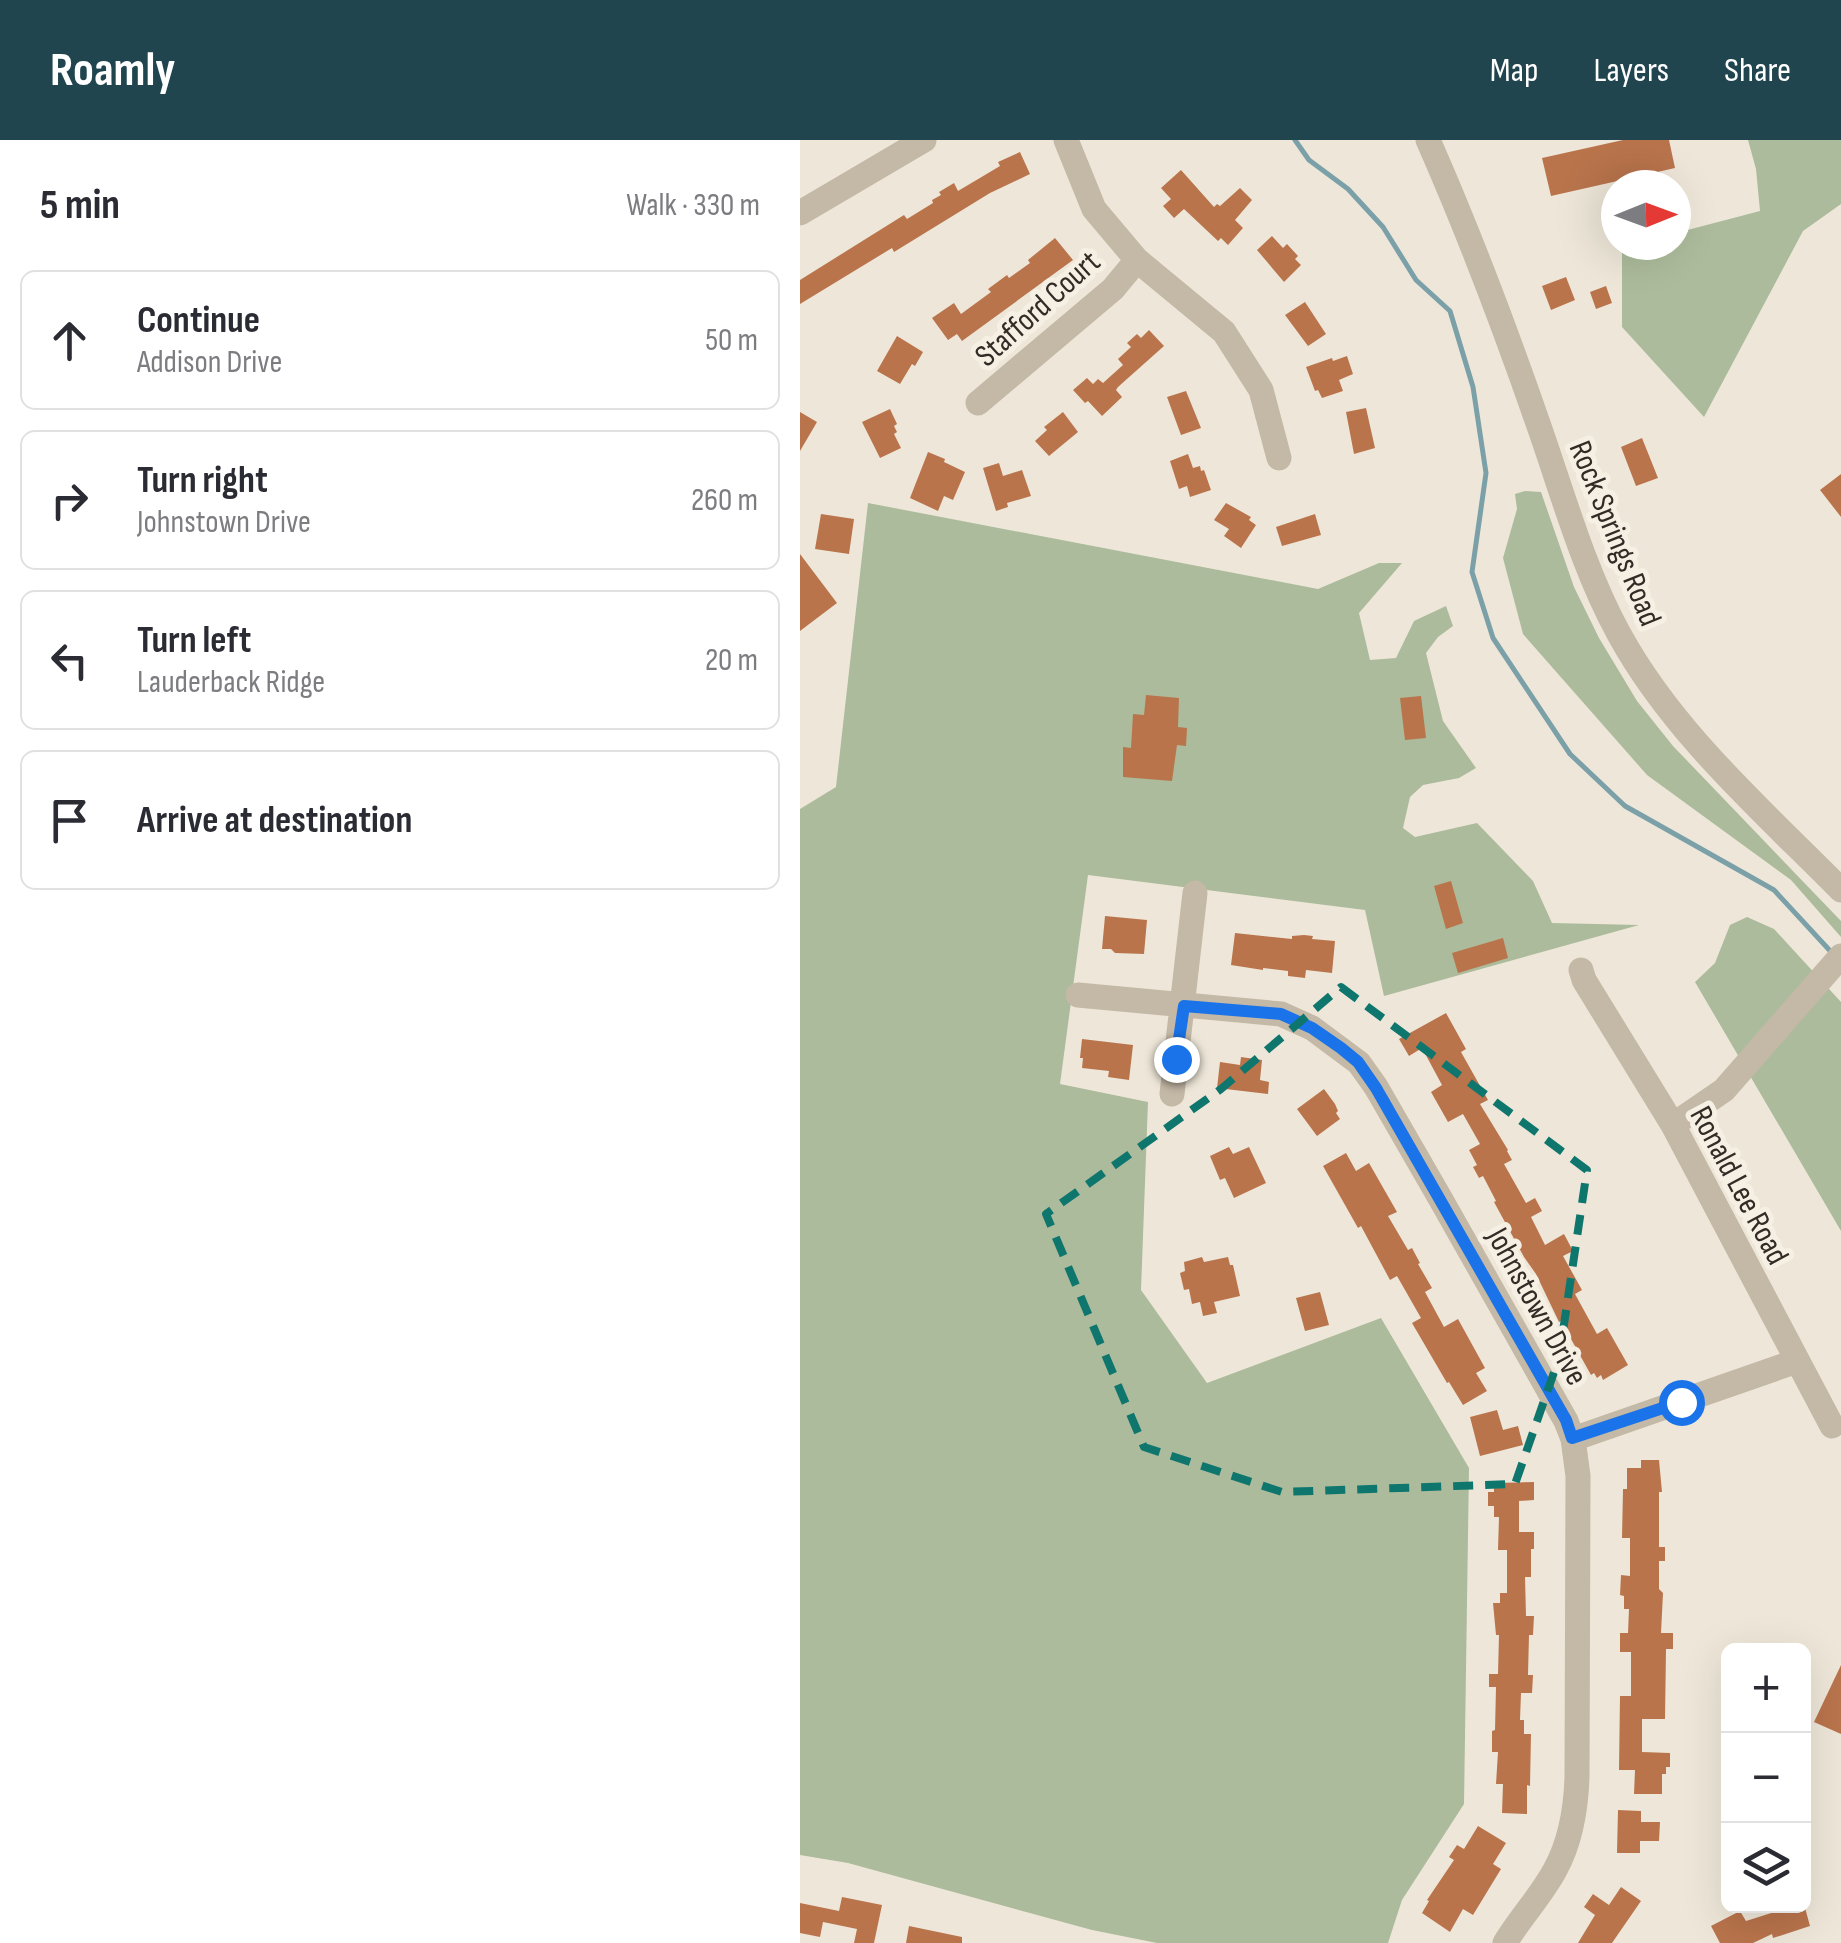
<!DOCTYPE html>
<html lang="en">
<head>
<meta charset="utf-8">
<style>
  body { margin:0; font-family:"Sofia Sans Condensed",sans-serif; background:#f7f7f7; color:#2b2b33 }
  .controls { position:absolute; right:30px; bottom:30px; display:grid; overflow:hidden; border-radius:15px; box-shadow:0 10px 40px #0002 }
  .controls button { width:90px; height:90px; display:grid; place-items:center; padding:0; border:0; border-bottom:2px solid #e1e1e2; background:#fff; color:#2b2b33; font:50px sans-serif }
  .compass { position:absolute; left:801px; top:30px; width:90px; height:90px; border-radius:50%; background:#fff; box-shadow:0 10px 40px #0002; rotate:89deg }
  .stop { position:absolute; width:30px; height:30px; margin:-22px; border:8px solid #1a73e8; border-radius:50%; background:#fff }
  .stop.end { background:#1a73e8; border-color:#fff; box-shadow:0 2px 10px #0008 }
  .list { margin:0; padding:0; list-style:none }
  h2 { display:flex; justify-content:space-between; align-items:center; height:130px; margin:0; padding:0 40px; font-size:42px }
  h2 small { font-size:32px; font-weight:400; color:#7c7c81 }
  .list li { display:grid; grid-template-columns:65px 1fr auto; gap:30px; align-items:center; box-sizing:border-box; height:140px; margin:0 20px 20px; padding:0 20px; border:2px solid #e1e1e2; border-radius:15px }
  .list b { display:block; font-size:38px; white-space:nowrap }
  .list p { margin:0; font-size:32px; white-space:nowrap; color:#7c7c81 }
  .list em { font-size:32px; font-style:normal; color:#7c7c81 }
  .icon { flex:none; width:55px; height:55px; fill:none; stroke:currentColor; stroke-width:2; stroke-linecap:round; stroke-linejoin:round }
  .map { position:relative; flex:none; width:1041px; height:1803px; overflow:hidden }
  header { display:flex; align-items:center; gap:60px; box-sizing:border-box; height:140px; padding:0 50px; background:#20454e; color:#fff }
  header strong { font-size:48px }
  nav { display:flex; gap:55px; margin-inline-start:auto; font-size:35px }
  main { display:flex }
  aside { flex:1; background:#fff }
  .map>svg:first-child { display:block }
  .green { fill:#acbb9b }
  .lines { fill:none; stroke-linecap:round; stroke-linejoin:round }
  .stream { stroke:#7ba0a8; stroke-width:5 }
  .building { fill:#b9744c }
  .minor { stroke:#c4b8a6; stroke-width:25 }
  .route { stroke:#1a73e8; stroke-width:12 }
  .marked { fill:none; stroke:#0f766e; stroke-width:8; stroke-dasharray:20 12; stroke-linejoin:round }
  .labels { text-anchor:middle; stroke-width:10; stroke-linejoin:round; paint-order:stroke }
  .street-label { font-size:32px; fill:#322b26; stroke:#f6f0e4 }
</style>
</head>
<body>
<header>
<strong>Roamly</strong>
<nav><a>Map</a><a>Layers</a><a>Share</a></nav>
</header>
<main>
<aside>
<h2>5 min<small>Walk · 330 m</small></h2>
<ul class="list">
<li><svg class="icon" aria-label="ahead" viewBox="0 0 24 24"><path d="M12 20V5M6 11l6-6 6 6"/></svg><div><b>Continue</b><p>Addison Drive</p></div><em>50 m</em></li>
<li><svg class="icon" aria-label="right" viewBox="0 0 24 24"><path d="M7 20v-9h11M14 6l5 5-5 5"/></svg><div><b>Turn right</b><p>Johnstown Drive</p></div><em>260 m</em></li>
<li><svg class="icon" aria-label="left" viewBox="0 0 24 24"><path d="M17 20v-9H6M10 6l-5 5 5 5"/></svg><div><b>Turn left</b><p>Lauderback Ridge</p></div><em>20 m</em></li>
<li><svg class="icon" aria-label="arrive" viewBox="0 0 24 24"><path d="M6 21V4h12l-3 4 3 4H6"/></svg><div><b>Arrive at destination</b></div></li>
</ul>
</aside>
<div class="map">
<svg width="1041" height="1803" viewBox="0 0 1041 1803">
  <rect width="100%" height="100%" fill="#eee7d9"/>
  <path class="green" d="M948,0H1041V64L1003,91L904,277L822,187V107L830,105H876V93L960,71L956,29Z
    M725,351L741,352L774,447L799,498L837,561L873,606L1041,781V797L991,740L847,635L723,494L703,418L717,369L715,354Z
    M68,363L518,449L579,423H602L559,473L570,520L596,518L614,481L646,466L653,486L638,497L626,513L643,581L676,628L659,638L623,645L610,657L603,688L615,697L677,683L733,741L752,783L839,785L584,856L565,770L288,735L260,944L348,962L341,1150L407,1243L581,1178L669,1328L664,1664L602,1760L588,1803H357L292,1790L48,1723L0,1715V669L36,647Z
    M947,777L974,789L1041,862V1091L895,842L915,823L930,785Z"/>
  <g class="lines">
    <path class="stream" d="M495,0L509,20L548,49L583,87L616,140L650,171L673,247L686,333L672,432L693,498L770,614L825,666L974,750L1033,814"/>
  </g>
  <path class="building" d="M823,0H869L875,28L751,56L742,18Z
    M220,12L230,34L190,53L94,112L92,108L0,164V140L104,75L107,79L133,63L132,60L141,55L139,52L154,43L158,51L200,26L198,22Z
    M381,30L414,67L417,64L420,66L440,48L452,60L435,80L443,88L428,105L421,98L418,101L384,69L374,78L363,66L371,59L361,48Z
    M472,96L483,108L487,104L498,116L495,119L501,125L484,142L457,110Z
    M255,98L273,120L162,201L157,194L148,200L132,178L154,163L161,174L191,152L188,149L207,135L209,138L230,123L228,120Z
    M766,137L775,160L751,170L742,146Z
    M806,146L812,163L796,169L790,152Z
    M505,162L526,194L508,206L485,175Z
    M349,190L364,206L318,247L316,250L322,257L302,276L288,261L285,263L273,250L287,238L293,244L298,239L303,243L323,225L318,219L331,207L327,203L337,194L341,198Z
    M97,196L123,212L115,226L112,224L100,244L77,231Z
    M547,216L553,234L539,240L543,251L522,258L518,250L515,251L506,227L532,218L533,221Z
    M386,251L401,288L381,295L367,257Z
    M566,268L575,308L554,314L546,272Z
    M90,269L97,284L94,286L97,292L94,294L101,308L80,318L62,282Z
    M0,272L17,282L0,311Z
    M263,272L278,292L249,316L235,301L247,290L244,287Z
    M842,298L858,338L836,346L821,307Z
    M128,312L145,319L144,322L165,332L153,360L144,356L138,371L110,358Z
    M388,314L393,328L400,326L401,331L404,330L411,350L390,357L387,346L379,349L370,321Z
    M199,323L203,336L222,330L231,356L207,363L208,367L196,371L183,328Z
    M1041,334V377L1020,350Z
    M426,363L451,377L449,380L456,385L441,408L424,396L429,389L414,380Z
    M21,374L54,379L49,414L15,409Z
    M515,374L521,395L482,406L476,387Z
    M0,414L37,463L0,491Z
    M346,555L379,558L378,587L387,588L386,606L377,605L372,641L323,637V607L331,608L333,574L344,575Z
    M621,556L626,598L605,600L600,558Z
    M651,741L663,783L646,789L634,746Z
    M305,776L347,780L344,814L315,813L311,809H302Z
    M435,793L492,799V796L504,795L513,796L512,799L535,801L532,833L506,830L505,838L488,836V831L463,828V830L431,825Z
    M703,798L708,818L658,833L652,813Z
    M646,873L666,909L661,912L688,960L680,964L708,1010L707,1011L712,1020L704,1024L726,1063L735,1058L742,1071L731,1077L745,1105L764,1094L773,1111L763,1116L782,1150L775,1154L797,1194L807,1188L828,1225L803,1240L801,1235L797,1238L794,1233L791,1235L761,1181L759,1182L736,1134L724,1117L694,1062L696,1061L683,1036L679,1038L673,1027L677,1025L669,1010L680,1004L663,974L648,982L631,952L642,945L622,908L609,916L599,899Z
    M282,899L333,905L329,940L308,937L309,931L282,928L283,918H280Z
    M441,917L462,920L460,940L469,942L468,954L417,948L420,922L440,925Z
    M524,949L535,964L538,971L536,973L540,979L517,996L497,969Z
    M429,1007L433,1014L449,1007L466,1043L434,1058L425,1038L420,1040L410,1016Z
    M546,1013L556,1031L569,1023L597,1072L588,1076L608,1110L612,1108L620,1123L618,1124L632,1148L625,1152L644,1187L658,1179L685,1228L676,1233L687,1251L663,1265L649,1242L647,1243L612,1183L621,1178L597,1136L590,1140L561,1086L558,1088L523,1026Z
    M402,1117L404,1122L428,1117L430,1125H433L440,1156L414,1162L417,1173L403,1176L400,1162L392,1164L389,1149L384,1150L380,1133L385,1131L384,1122Z
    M520,1152L529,1185L505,1191L496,1158Z
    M697,1270L703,1290L718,1286L723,1305L680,1316L670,1277Z
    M841,1320H859L862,1352H859V1407H865V1421H859V1449L863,1453L861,1493H873V1509H866L865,1579H842V1612L870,1613V1627H866V1634H862V1654H834L835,1630H819L820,1556H831V1512H820V1493H828L829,1469H824V1456L820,1455L821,1435L830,1436V1398H822L823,1349H827V1328H841Z
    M734,1342V1360L719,1361V1392H734V1409H731V1437H725L726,1476H734L733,1495H729L728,1535H733L732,1553H721L720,1580H724V1594H731L730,1646L727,1645V1674L702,1673L703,1644H696L698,1612H692V1591L695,1590L696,1547H689V1534H698L699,1495H696L693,1463H700V1453H707V1410H698L699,1377H694V1366H688V1352H694V1343Z
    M1041,1525V1594L1014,1582Z
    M818,1670L841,1671V1682H860L859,1701H840V1713H817Z
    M678,1686L706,1703L693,1724L701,1729L673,1775L663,1769L650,1792L622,1773L629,1761L627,1760L654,1720L649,1717L657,1705L664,1709Z
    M821,1747L841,1761L812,1803H778L795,1775L784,1767L793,1754L809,1765Z
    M42,1757L82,1765L74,1803H54L57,1789L23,1782L20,1797L0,1793V1763L39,1771Z
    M1004,1764L1010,1786L973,1798L972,1794L953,1803H920L911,1786L940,1771L946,1781L984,1769L982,1766Z
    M109,1786L162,1797V1803H106Z"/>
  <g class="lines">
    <path class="minor" d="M266,0L294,69L337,120L424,192L461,250L479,318
      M628,0C670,95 706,191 740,289C764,358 784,430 819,494C873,593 963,671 1041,750
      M0,73L124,0
      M178,263L313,149L337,120
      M781,830L784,840L873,985L1032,1286
      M278,855L481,874L512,888L559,923L576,947L640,1058L766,1281L773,1299L778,1336L777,1637C776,1669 771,1701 755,1730C741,1756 720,1778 705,1803
      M372,954L395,753
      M873,985L924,950L1041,816
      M773,1299L997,1221"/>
  </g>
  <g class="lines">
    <path class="route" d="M376,919L384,866L481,874L512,888L541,908L558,922L576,948L766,1280L772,1298L881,1262"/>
  </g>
  <path class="marked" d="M541,847L787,1030L759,1218L715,1344L482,1352L344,1307L246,1074L421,949Z"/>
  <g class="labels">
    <g class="street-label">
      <text transform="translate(237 168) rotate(-42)" y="11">Stafford Court</text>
      <text transform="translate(816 393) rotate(68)" y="11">Rock Springs Road</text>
      <text transform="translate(940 1045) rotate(62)" y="11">Ronald Lee Road</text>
      <text transform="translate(738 1166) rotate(61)" y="11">Johnstown Drive</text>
    </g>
  </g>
</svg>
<div class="controls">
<button>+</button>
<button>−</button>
<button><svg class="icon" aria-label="layers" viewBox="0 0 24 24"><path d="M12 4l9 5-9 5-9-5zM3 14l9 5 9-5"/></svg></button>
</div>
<svg class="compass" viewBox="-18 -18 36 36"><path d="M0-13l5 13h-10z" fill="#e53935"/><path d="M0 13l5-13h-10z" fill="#7c7c81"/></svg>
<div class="stop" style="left:881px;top:1262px"></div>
<div class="stop end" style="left:376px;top:919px"></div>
</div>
</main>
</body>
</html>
